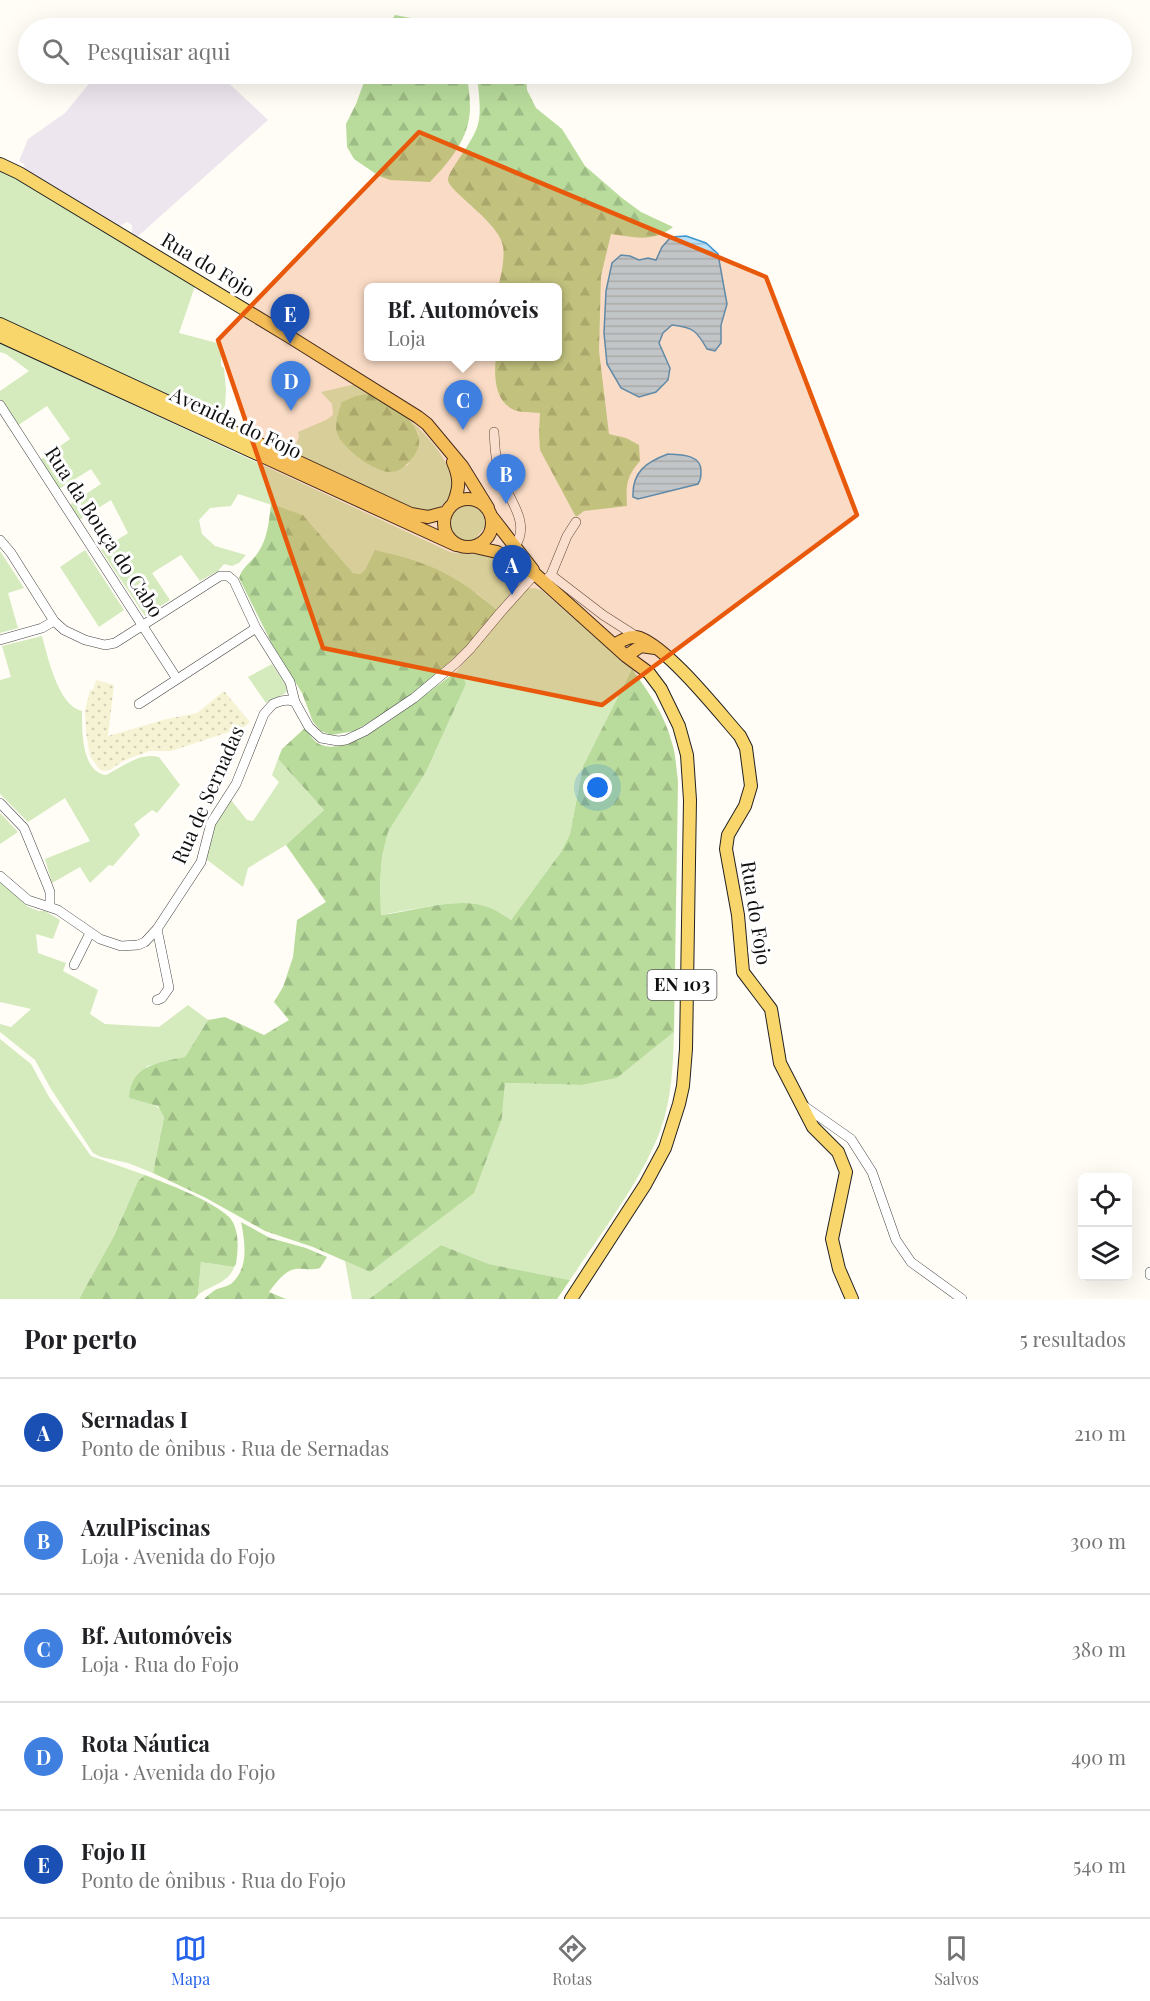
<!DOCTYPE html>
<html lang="pt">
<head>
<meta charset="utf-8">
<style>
  body { margin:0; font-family:"Playfair Display",serif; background:#f6f6f6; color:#202124 }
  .controls { position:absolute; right:18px; bottom:18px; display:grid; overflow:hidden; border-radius:9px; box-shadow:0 6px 24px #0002 }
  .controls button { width:54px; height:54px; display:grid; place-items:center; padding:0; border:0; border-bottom:2px solid #e0e0e0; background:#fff; color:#202124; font:30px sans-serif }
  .you { position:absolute; left:598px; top:788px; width:21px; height:21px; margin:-15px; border:4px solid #fff; border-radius:50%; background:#1a73e8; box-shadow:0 0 0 9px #1a73e833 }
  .badge { display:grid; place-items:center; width:39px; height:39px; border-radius:50%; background:#2563eb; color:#fff; font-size:20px; font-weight:700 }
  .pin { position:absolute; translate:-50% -50px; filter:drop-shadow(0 2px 3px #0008) }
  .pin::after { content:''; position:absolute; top:32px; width:21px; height:18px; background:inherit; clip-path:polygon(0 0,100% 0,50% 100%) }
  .popup { position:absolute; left:364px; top:283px; width:198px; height:78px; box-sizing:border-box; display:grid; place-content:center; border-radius:9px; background:#fff; filter:drop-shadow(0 2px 4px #0005); font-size:20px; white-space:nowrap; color:#757577 }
  .popup b { font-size:22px; color:#202124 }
  .popup::after { content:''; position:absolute; left:50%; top:100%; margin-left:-12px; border:12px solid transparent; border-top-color:#fff }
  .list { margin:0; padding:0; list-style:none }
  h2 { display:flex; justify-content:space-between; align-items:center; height:78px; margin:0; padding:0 24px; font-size:26px }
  h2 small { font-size:20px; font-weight:400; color:#757577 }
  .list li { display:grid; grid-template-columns:39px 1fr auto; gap:18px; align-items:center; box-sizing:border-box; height:108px; padding:0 24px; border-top:2px solid #e0e0e0 }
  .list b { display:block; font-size:22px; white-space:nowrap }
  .list p { margin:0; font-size:20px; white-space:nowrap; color:#757577 }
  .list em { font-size:20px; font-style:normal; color:#757577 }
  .icon { flex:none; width:33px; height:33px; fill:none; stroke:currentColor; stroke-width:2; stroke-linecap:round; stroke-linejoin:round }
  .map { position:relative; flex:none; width:1150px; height:1299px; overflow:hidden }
  .search { position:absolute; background:#fff; box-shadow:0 6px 24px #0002; left:18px; right:18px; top:18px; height:66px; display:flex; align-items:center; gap:15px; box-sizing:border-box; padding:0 21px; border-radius:33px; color:#757577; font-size:22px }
  .sheet { height:618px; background:#fff }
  nav { display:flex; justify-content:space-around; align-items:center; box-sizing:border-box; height:84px; border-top:2px solid #e0e0e0; background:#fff; font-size:16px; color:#757577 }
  nav a { display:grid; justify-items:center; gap:3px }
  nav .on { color:#2563eb }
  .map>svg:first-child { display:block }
  .industrial { fill:#eee6ef }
  .farmland { fill:url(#farmland-dots) }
  .grass { fill:#d5ebbd }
  .forest { fill:url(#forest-firs) }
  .water { fill:url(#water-rules); stroke:#3f96cf; stroke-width:1.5 }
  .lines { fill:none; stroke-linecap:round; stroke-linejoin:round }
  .minor-casing { stroke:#444; stroke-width:10 }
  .major-casing { stroke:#222; stroke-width:14 }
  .minor { stroke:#fff; stroke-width:9 }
  .major { stroke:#f9d66b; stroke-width:12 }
  .marked { fill:#e8590c; fill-opacity:0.2; stroke:#e8590c; stroke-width:4.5; stroke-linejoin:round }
  .labels { text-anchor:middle; stroke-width:6; stroke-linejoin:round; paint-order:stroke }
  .shield { fill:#fff; stroke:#585858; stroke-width:1.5 }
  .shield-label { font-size:18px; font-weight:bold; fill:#111 }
  .street-label { font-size:20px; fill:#111; stroke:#fff }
</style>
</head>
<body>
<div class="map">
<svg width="1150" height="1299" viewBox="0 0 1150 1299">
  <defs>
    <pattern id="farmland-dots" width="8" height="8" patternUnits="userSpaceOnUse" patternTransform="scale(1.5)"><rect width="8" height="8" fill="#f6f3d4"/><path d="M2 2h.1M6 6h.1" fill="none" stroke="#d2cfb5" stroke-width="1.8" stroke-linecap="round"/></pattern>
    <pattern id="forest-firs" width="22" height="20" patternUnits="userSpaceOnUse" patternTransform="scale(1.5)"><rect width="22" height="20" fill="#b9dc9c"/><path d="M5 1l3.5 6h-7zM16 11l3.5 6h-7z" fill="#9ebc85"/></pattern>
    <pattern id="water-rules" width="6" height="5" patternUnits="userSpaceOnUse" patternTransform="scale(1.5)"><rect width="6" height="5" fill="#b9e0f7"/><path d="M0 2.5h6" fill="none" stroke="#9ebfd3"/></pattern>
  </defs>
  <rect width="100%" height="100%" fill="#fffdf5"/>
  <path class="industrial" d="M97,74H219L268,120L136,238L132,234V225L127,222L118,227L105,219L104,217L102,218L25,171L24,164L19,161L28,139L65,113Z"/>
  <path class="farmland" d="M96,680L114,685L108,736L167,719L197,713L224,691L250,722L244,727L171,751H149L123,761L110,770L102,771L98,768L90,756L86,732L85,711L90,690H93Z"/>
  <path class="grass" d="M0,169L195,286L179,333L221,344V366L224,368L226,391L224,422L0,318Z
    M0,343L450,552C464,555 476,553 490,556C499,558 507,565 515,571C518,587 507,599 497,610L477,593L365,570L360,574L353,573L303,515L238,494L231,506L210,508L199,520L202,534L215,546L246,555L239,563L232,566L224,564L218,571L200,581L181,555L152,573L170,600L145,616L101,550L128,533L111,500L79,520L69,505L101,484L91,469L59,489L40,460L70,439L47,406L17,426L0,399V391L29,371L6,354L0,352Z
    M356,384L373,393L374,468L392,472L408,465L419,434L409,419C427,435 465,474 448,499C440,511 427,511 414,509L292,453L299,437L298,432L326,420L333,415L332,404L321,392Z
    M466,505C478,505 486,511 488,523L471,544C445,542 440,512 466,505Z
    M85,550L124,610L99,627L60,567Z
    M0,551L24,588L8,593L18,628L0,633Z
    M534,588L541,590L632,669L583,766L570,834L561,852L511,920C502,914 492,907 481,905C451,899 411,910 381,915L380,882L382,857L388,832L426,772L466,684C464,677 462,675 455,673L520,595L527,589Z
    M42,636C48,657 58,706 82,711C82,729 81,772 106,775C123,767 139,752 159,757L180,785L157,813L152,810L134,824L140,835L113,866L109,865L90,883L80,867L52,883L45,859L90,841L65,798L28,822L0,794V680L11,677L2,646Z
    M272,664L286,685L287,691C283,697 272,698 266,703L248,677Z
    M278,759L324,810L286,845L248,868L243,887L206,859L212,827L231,800L247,820L253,821L279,782L272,775Z
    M0,813L18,832L0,844Z
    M0,881L28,907L39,911H45L60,920L53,939L36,934L38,953L66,963L63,971L98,990L90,1014L105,1024L159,1027L188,1005L208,1020L185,1057L147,1066L129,1098C143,1102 159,1102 164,1116L153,1173L128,1163L101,1157L93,1153L51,1089L35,1060L0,1032V1024L11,1027L31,1009L0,1002Z
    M674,1032C673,1065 672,1099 660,1131C642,1180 599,1236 570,1280L489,1264L441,1245L369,1299H352L345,1261L370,1272L502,1118L505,1083L582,1085L617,1078Z
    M0,1039L31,1064L49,1097L91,1156L145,1175L138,1181L114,1236L79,1299H0Z
    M201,1262L234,1267C229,1283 211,1285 198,1295Z"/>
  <path class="forest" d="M395,15L411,18L424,28H386Z
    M367,74H467C468,85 470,96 470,107C470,138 450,161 430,182L390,180L379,176L354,159L347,147L346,124L356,104Z
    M477,74H526L527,90L536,108L562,129L585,166L622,198L641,212L673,227C653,243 634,237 611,234L601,276L599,351L609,434L626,438L639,445L640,461C626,477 626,485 627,506L584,511L576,517L540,450L539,433L540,413C532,412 519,413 512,409C494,399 494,374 496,357L558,356V288L498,287C501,276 505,259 503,246C499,222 448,191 448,180C447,172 475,140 478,124C482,111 478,88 477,74Z
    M373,393C393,406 435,430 413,457C408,464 400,472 391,472C375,473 342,448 337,433C334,423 339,411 342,402L356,396Z
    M271,504L303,515L353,573L360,574L365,570L375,550C390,554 406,557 421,563C450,573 474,590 497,610L473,640L417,692L355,731L331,735L321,731L313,722L302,693L272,644L239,578C242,567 253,561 259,551C268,537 269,520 271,504Z
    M632,669C648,691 665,715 672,743C676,755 676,768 678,781L674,1032L617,1078L582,1085L505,1083L502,1118L474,1193L370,1272L313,1247L265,1231L206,1198L153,1173L164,1117L158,1106L129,1098C131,1064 158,1063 185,1057L208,1020L225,1017L264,1035L289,1020L274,1002L283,987L293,957L297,920L326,902L286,845L324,810L278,759L282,749L306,727C310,736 315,744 325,746C358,754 427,691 455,673C462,675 464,677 466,684L426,772L388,832L382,857L380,882L381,915C413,912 448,898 481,905C492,907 502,914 511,920L561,852L570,834L583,766Z
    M145,1175C167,1184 214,1201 230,1218C240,1230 238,1250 236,1264L234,1267L201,1262L198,1295L195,1299H79L114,1236L138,1181Z
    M241,1222L270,1238L306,1248L327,1257L320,1268C310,1271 303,1268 295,1269C284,1271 275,1284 269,1292L286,1299H204C207,1296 211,1293 215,1290C221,1287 228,1287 233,1282C249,1266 245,1242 241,1222Z
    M441,1245L489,1264L570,1280L557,1299H369Z"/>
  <path class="water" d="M686,236L706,243L718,254L727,304L721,325V343L715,351L707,349C697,331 693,327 672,325L663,333L659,343L670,368L668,380L656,392L639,397L621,388L607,364L604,333L606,291L612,263L621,255L630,256L639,260L648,258L656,260L662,247L671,237Z
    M668,454C680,455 700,454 701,470C701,476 701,479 698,484L638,499L633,497C632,472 646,462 668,454Z"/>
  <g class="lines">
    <defs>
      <path id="minor" d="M0,405L177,679
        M494,432C495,447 495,461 500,475C506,496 532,522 515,546
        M0,540L11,553L54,621L64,630L85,640L105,645L115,643L220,576H228L234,581L256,628L290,682L295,702
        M551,575L603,615L639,638
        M548,578L551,575L567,536L576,522
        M0,640L42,628L54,621
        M139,704L256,628
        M0,803L24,828L47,884L50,892V907
        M0,876L28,900L58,910L100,939L121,946L138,945L145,942L157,929L201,862L211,823L236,784L264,714L273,704L281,701L288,700L295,702L309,727L321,738L338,741L346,740L365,731L414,698L456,663L470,649L500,613L535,574
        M74,965L90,933
        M157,1000L162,998L169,988L157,929
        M804,1106L851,1139L872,1172L896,1240L911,1262L962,1299
        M1150,1272V1275"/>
      <path id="major" d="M0,164L19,173L290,337L418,417L427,424L462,466L488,508
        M0,324L411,514L428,517L447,512
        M0,336L456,545
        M453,462C460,478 460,488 453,504
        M444 523a24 24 0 1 1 48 0a24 24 0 1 1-48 0Z
        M492,517L533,570
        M475,547L497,552L535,574L626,656L649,673L661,689L679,726L687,755L690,800L686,1049L683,1086L679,1104L665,1148L645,1185L571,1299
        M614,645C623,640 630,635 640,638C670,650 717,710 740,736L746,748L751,786L745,806L728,835L726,849L738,915L743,972L771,1009L780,1063L813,1127L838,1152L846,1172L832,1239L839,1269L852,1299
        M626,656L641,646L655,648"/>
    </defs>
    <use href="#minor" class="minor-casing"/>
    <use href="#major" class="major-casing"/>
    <use href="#minor" class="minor"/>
    <use href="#major" class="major"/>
  </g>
  <path class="marked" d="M419,132L766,277L857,515L602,705L323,648L218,340Z"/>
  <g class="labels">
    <rect class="shield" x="647.5" y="970" width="69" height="30" rx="4.5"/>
    <g class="shield-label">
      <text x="682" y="991">EN 103</text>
    </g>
    <g class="street-label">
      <text transform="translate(208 265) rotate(31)" y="7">Rua do Fojo</text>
      <text transform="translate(236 423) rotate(25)" y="7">Avenida do Fojo</text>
      <text transform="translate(104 532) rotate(57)" y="7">Rua da Bouça do Cabo</text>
      <text transform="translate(208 795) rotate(-66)" y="7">Rua de Sernadas</text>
      <text transform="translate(756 913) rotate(81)" y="7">Rua do Fojo</text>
    </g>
  </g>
</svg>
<div class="controls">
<button><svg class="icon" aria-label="locate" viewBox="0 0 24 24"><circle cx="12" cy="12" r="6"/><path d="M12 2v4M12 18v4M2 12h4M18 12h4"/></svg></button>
<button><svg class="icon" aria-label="layers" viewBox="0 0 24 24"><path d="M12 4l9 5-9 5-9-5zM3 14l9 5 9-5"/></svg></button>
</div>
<div class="you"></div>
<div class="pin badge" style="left:512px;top:595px;background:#1a4fb4">A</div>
<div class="pin badge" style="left:506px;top:504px;background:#3f7fe0">B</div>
<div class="pin badge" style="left:463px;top:430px;background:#3f7fe0">C</div>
<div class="popup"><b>Bf. Automóveis</b>Loja</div>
<div class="pin badge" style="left:291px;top:411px;background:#3f7fe0">D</div>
<div class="pin badge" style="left:290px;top:344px;background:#1a4fb4">E</div>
<div class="search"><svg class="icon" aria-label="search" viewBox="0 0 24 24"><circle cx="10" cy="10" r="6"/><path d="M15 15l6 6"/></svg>Pesquisar aqui</div>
</div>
<section class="sheet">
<h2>Por perto<small>5 resultados</small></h2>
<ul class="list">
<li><span class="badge" style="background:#1a4fb4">A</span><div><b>Sernadas I</b><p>Ponto de ônibus · Rua de Sernadas</p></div><em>210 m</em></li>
<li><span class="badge" style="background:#3f7fe0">B</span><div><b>AzulPiscinas</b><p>Loja · Avenida do Fojo</p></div><em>300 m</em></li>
<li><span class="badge" style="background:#3f7fe0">C</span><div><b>Bf. Automóveis</b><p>Loja · Rua do Fojo</p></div><em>380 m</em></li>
<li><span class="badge" style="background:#3f7fe0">D</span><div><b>Rota Náutica</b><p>Loja · Avenida do Fojo</p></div><em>490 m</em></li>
<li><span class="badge" style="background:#1a4fb4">E</span><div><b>Fojo II</b><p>Ponto de ônibus · Rua do Fojo</p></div><em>540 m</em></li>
</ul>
</section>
<nav>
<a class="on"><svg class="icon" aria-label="map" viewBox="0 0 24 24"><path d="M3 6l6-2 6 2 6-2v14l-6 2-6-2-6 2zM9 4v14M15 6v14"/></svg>Mapa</a>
<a><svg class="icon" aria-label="directions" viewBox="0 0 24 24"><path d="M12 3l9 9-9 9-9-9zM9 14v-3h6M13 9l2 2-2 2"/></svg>Rotas</a>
<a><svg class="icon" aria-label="saved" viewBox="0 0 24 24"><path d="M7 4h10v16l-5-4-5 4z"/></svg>Salvos</a>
</nav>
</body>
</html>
